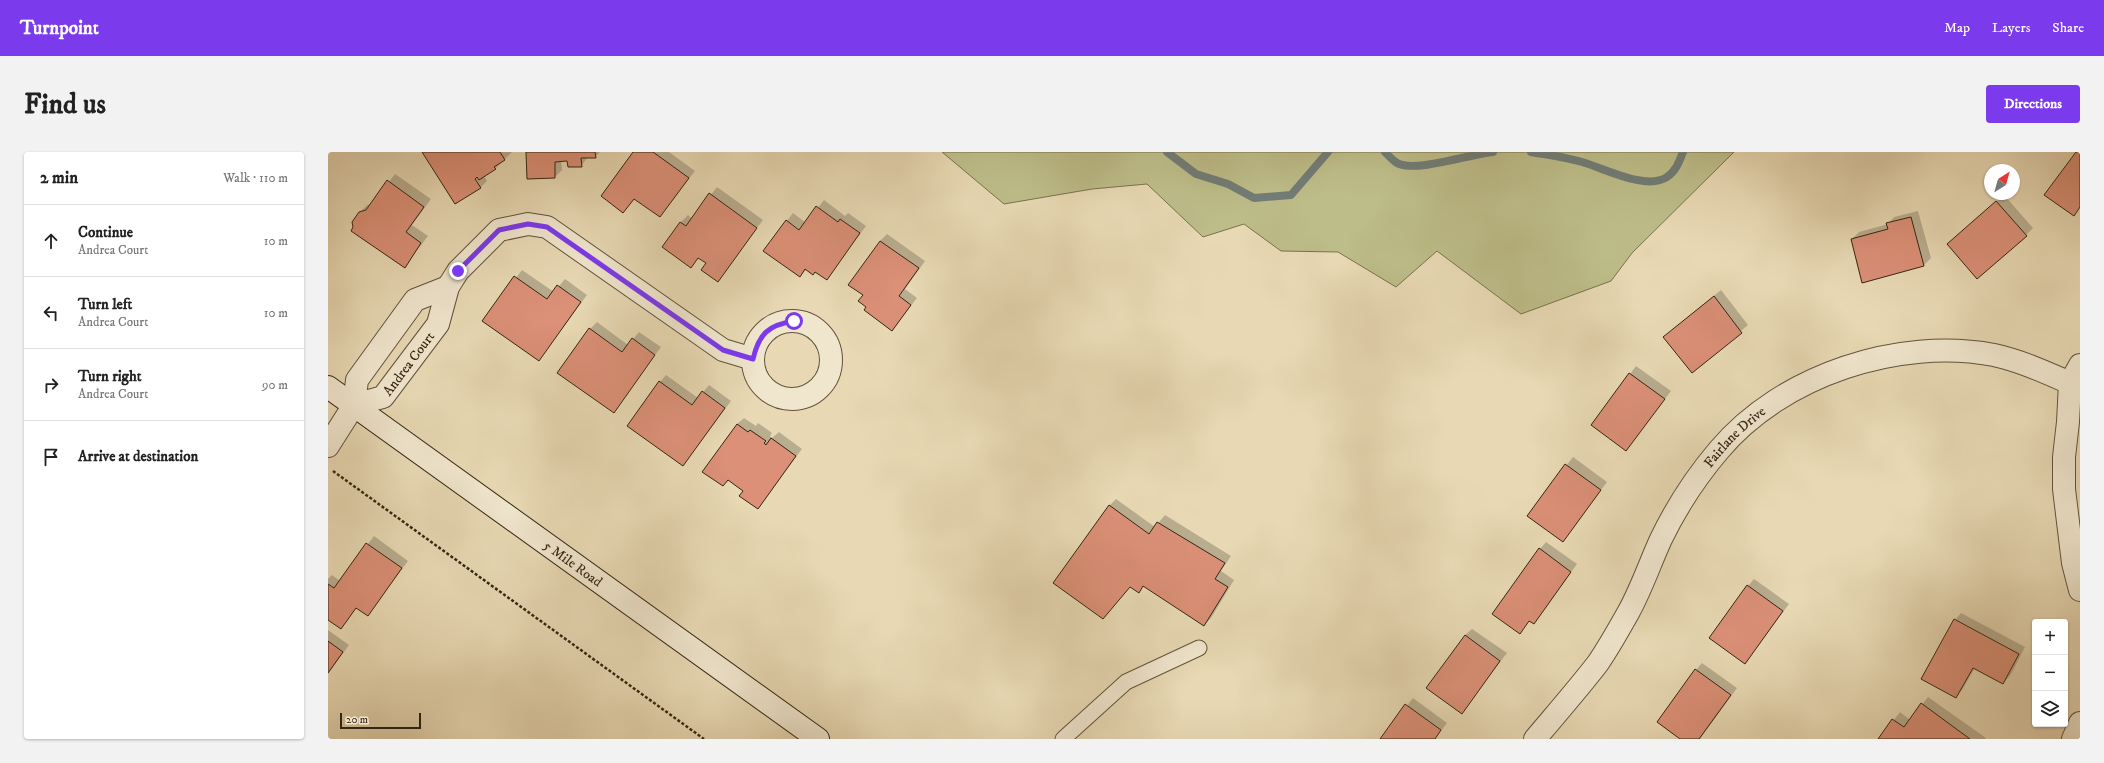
<!DOCTYPE html>
<html lang="en">
<head>
<meta charset="utf-8">
<style>
  body { margin:0; font-family:"IM FELL DW Pica",serif; background:#f2f2f2; color:#222 }
  .controls { position:absolute; right:12px; bottom:12px; display:grid; overflow:hidden; border-radius:4px; box-shadow:0 1px 3px #0004 }
  .controls button { width:36px; height:36px; display:grid; place-items:center; padding:0; border:0; border-bottom:1px solid #e0e0e0; background:#fff; color:#222; font:20px sans-serif }
  .compass { position:absolute; left:1656px; top:12px; width:36px; height:36px; border-radius:50%; background:#fff; box-shadow:0 1px 3px #0004; rotate:37deg }
  .scale { position:absolute; left:12px; bottom:10px; width:81px; box-sizing:border-box; padding-left:4px; border:2px solid #352613; border-top:0; font-size:11px; line-height:14px; white-space:nowrap; color:#352613; -webkit-text-stroke:3px #f0e6ce; paint-order:stroke }
  .stop { position:absolute; width:12px; height:12px; margin:-9px; border:3px solid #7c3aed; border-radius:50%; background:#fff }
  .stop.end { background:#7c3aed; border-color:#fff; box-shadow:0 1px 4px #0008 }
  .list { margin:0; padding:0; list-style:none }
  h2 { display:flex; justify-content:space-between; align-items:center; height:52px; margin:0; padding:0 16px; font-size:17px }
  h2 small { font-size:13px; font-weight:400; color:#767676 }
  .list li { display:grid; grid-template-columns:26px 1fr auto; gap:12px; align-items:center; box-sizing:border-box; height:72px; padding:0 16px; border-top:1px solid #e0e0e0 }
  .list b { display:block; font-size:15px; white-space:nowrap }
  .list p { margin:0; font-size:13px; white-space:nowrap; color:#767676 }
  .list em { font-size:13px; font-style:normal; color:#767676 }
  .icon { flex:none; width:22px; height:22px; fill:none; stroke:currentColor; stroke-width:2; stroke-linecap:round; stroke-linejoin:round }
  .map { position:relative; flex:none; width:1752px; height:587px; overflow:hidden; border-radius:4px }
  header { display:flex; align-items:center; gap:24px; box-sizing:border-box; height:56px; padding:0 20px; background:#7c3aed; color:#fff }
  header strong { font-size:19px }
  nav { display:flex; gap:22px; margin-inline-start:auto; font-size:14px }
  .intro { display:flex; align-items:center; justify-content:space-between; box-sizing:border-box; height:96px; padding:0 24px }
  h1 { margin:0; font-size:28px }
  .button { padding:10px 18px; border-radius:4px; background:#7c3aed; color:#fff; font-size:14px; font-weight:700 }
  main { display:flex; gap:24px; padding:0 24px }
  aside { flex:1; background:#fff; border-radius:4px; box-shadow:0 1px 3px #0004 }
  .map>svg:first-child { display:block }
  .green { fill:#bdbd89; stroke:#79724e }
  .shadow { fill:#0003 }
  .lines { fill:none; stroke-linecap:round; stroke-linejoin:round }
  .stream { stroke:#727d76; stroke-width:8 }
  .building { fill:#db9077; stroke:#352613 }
  .lane-casing { stroke:#62533b; stroke-width:17 }
  .street-casing { stroke:#62533b; stroke-width:24 }
  .secondary-casing { stroke:#352613; stroke-width:24 }
  .path { stroke:#352613; stroke-width:2.5; stroke-dasharray:3 2; stroke-linecap:butt }
  .lane { stroke:#f0e6ce; stroke-width:15 }
  .street { stroke:#f0e6ce; stroke-width:22 }
  .secondary { stroke:#f0e6ce; stroke-width:22 }
  .route { stroke:#7c3aed; stroke-width:5 }
  .labels { text-anchor:middle; stroke-width:3; stroke-linejoin:round; paint-order:stroke }
  .street-label { font-size:14px; fill:#352613; stroke:#f0e6ce }
</style>
</head>
<body>
<header>
<strong>Turnpoint</strong>
<nav><a>Map</a><a>Layers</a><a>Share</a></nav>
</header>
<div class="intro"><h1>Find us</h1><a class="button">Directions</a></div>
<main>
<aside>
<h2>2 min<small>Walk · 110 m</small></h2>
<ul class="list">
<li><svg class="icon" aria-label="ahead" viewBox="0 0 24 24"><path d="M12 20V5M6 11l6-6 6 6"/></svg><div><b>Continue</b><p>Andrea Court</p></div><em>10 m</em></li>
<li><svg class="icon" aria-label="left" viewBox="0 0 24 24"><path d="M17 20v-9H6M10 6l-5 5 5 5"/></svg><div><b>Turn left</b><p>Andrea Court</p></div><em>10 m</em></li>
<li><svg class="icon" aria-label="right" viewBox="0 0 24 24"><path d="M7 20v-9h11M14 6l5 5-5 5"/></svg><div><b>Turn right</b><p>Andrea Court</p></div><em>90 m</em></li>
<li><svg class="icon" aria-label="arrive" viewBox="0 0 24 24"><path d="M6 21V4h12l-3 4 3 4H6"/></svg><div><b>Arrive at destination</b></div></li>
</ul>
</aside>
<div class="map">
<svg width="1752" height="587" viewBox="0 0 1752 587">
  <rect width="100%" height="100%" fill="#e8d9b4"/>
  <filter id="stains"><feTurbulence type="fractalNoise" baseFrequency=".005" numOctaves="4"/><feColorMatrix values="0 0 0 0 .2 0 0 0 0 .09 0 0 0 0 .02 0 0 0 .5 -.17"/></filter>
  <radialGradient id="worn" r=".72"><stop offset=".6" stop-color="#630" stop-opacity="0"/><stop offset="1" stop-color="#630" stop-opacity=".3"/></radialGradient>
  <path class="green" d="M614,0H1406L1304,101L1283,129L1193,162L1109,99L1068,135L1010,100L953,99L916,72L875,85L819,32L764,37L676,52Z"/>
  <path class="shadow" d="M95,0H184L167,17L156,24L159,29L152,36Z
    M199,0H272L267,5H260L253,14L240,8H233L234,18L227,25L200,26Z
    M306,0H341L367,19L332,64L307,46L295,60Z
    M67,22L103,47L84,73L100,84L77,114L32,60L39,53L44,52Z
    M389,35L435,68L390,128L379,111L371,106L363,114L336,95L353,70L360,63L364,67Z
    M1676,43L1705,76L1698,83L1627,85Z
    M496,48L517,64L520,61L538,74L499,127L487,119L479,117L472,124L436,99L465,61L478,71Z
    M1590,59L1603,106L1596,113L1535,129L1524,87L1531,80L1560,72L1566,65Z
    M559,82L597,109L577,137L589,146L564,178L540,154L552,89Z
    M194,118L226,140L237,127L259,143L211,208L156,168Z
    M1393,138L1420,173L1364,220L1343,179Z
    M269,170L300,193L311,180L333,195L285,260L262,177Z
    M1308,214L1343,239L1298,298L1264,273Z
    M338,223L370,246L381,233L403,249L355,313L332,230Z
    M416,266L428,274L430,271L444,281L442,284L444,286L451,280L474,297L430,356L416,339L401,328L395,333L409,272Z
    M1245,305L1279,330L1235,389L1200,364Z
    M788,347L827,375L837,363L903,404L893,419L906,428L883,466L876,473L817,433L811,439L802,434L775,466L781,354Z
    M46,384L80,409L40,462L29,455L12,476L0,467V427L4,423L12,429Z
    M1218,390L1249,412L1212,464L1205,471L1202,468L1192,480L1212,397Z
    M1426,427L1461,452L1417,511L1420,434Z
    M1633,461L1697,495L1682,524L1675,531L1647,516L1634,538L1628,545L1627,468Z
    M1144,477L1179,501L1134,560L1137,483Z
    M0,478L21,493L0,522Z
    M1374,511L1409,536L1372,587H1354L1368,518Z
    M1600,545L1658,586L1657,587H1551L1572,560L1582,568Z
    M1085,546L1119,571L1107,587H1053Z"/>
  <g class="lines">
    <path class="stream" d="M839,0L868,22L900,32L926,46L963,43L1000,0
      M1057,0C1060,3 1064,8 1069,11C1087,21 1142,2 1165,0
      M1203,0C1220,3 1237,5 1254,10C1276,16 1318,39 1339,25C1348,19 1351,10 1355,0"/>
  </g>
  <path class="building" d="M94,0H172L177,8L166,15L168,17L151,28L149,25L147,27L153,36L127,52Z
    M198,0H267L268,6H253L254,15H240L239,9L227,10V26L199,27Z
    M305,0H325L361,26L332,65L306,47L295,61L273,44Z
    M1748,0H1752V55L1746,64L1716,43Z
    M59,28L96,55L78,80L93,91L77,116L23,79L25,75L24,70L31,60L38,58Z
    M381,41L429,76L390,130L373,118L378,111L370,106L363,116L334,95L352,70L358,74Z
    M1668,49L1699,84L1649,127L1619,92Z
    M488,54L510,70L512,67L532,81L499,128L487,120L485,123L477,117L472,125L435,99L458,68L471,78Z
    M1583,65L1596,114L1534,131L1523,87L1560,77L1558,71Z
    M552,89L591,116L571,144L583,153L564,179L536,158L538,155L530,149L535,143L520,133Z
    M186,124L219,147L229,133L253,150L211,209L154,169Z
    M1386,144L1414,181L1364,221L1335,185Z
    M261,176L294,200L304,186L327,203L286,261L229,221Z
    M1301,221L1337,247L1298,299L1263,273Z
    M331,229L364,253L374,239L397,256L355,314L299,274Z
    M409,272L420,280L422,278L438,289L436,291L438,293L443,286L468,304L430,357L411,344L415,339L400,328L395,334L374,320Z
    M1237,312L1273,338L1235,390L1199,364Z
    M781,353L821,382L829,370L897,411L887,427L900,435L876,474L815,434L811,441L802,435L775,467L725,431Z
    M38,391L74,416L40,464L28,456L13,477L0,468V432L6,436Z
    M1211,396L1243,420L1206,472L1201,469L1192,482L1164,462Z
    M1419,433L1455,459L1417,512L1381,486Z
    M1626,467L1691,502L1675,532L1645,516L1628,546L1593,527Z
    M1137,483L1172,509L1134,562L1098,536Z
    M0,489L15,500L0,521Z
    M1367,517L1403,543L1371,587H1352L1329,570Z
    M1593,551L1642,587H1550L1564,567L1576,575Z
    M1077,552L1113,578L1107,587H1052Z"/>
  <g class="lines">
    <defs>
      <path id="lane" d="M735,587L798,530L871,496"/>
      <g id="street">
        <circle cx="464" cy="208" r="39"/>
        <path d="M1752,213L1742,231L1740,270L1736,305V337L1745,411L1752,438"/>
        <path id="s1" d="M26,253L55,245L110,172L120,135L130,119L171,78L200,72L219,75L395,198L425,207"/>
        <path d="M0,294L26,253L29,228L87,148L120,135"/>
        <path id="s2" d="M1207,587C1228,562 1250,537 1270,511C1281,495 1291,477 1300,461C1313,438 1322,411 1333,387C1348,356 1368,325 1391,298C1454,223 1571,185 1666,203C1693,209 1717,220 1742,231"/>
        <path d="M1745,587L1752,571"/>
      </g>
      <g id="secondary">
        <path id="s3" d="M0,235L490,587"/>
      </g>
    </defs>
    <use href="#lane" class="lane-casing"/>
    <use href="#street" class="street-casing"/>
    <use href="#secondary" class="secondary-casing"/>
    <path class="path" d="M5,319L376,587"/>
    <use href="#lane" class="lane"/>
    <use href="#street" class="street"/>
    <use href="#secondary" class="secondary"/>
  </g>
  <g class="lines">
    <path class="route" d="M130,119L171,78L200,72L219,75L395,198L425,207C431,182 440,173 466,169"/>
  </g>
  <g class="labels">
    <g class="street-label">
      <text dy="5" stroke="none"><textPath href="#s1" startOffset="72">Andrea Court</textPath></text>
      <text dy="5" stroke="none"><textPath href="#s2" startOffset="365">Fairlane Drive</textPath></text>
      <text dy="5" stroke="none"><textPath href="#s3" startOffset="302">5 Mile Road</textPath></text>
    </g>
  </g>
  <rect width="100%" height="100%" filter="url(#stains)"/>
  <rect width="100%" height="100%" fill="url(#worn)"/>
</svg>
<div class="controls">
<button>+</button>
<button>−</button>
<button><svg class="icon" aria-label="layers" viewBox="0 0 24 24"><path d="M12 4l9 5-9 5-9-5zM3 14l9 5 9-5"/></svg></button>
</div>
<svg class="compass" viewBox="-18 -18 36 36"><path d="M0-13l5 13h-10z" fill="#e53935"/><path d="M0 13l5-13h-10z" fill="#767676"/></svg>
<div class="scale">20 m</div>
<div class="stop" style="left:466px;top:169px"></div>
<div class="stop end" style="left:130px;top:119px"></div>
</div>
</main>
</body>
</html>
